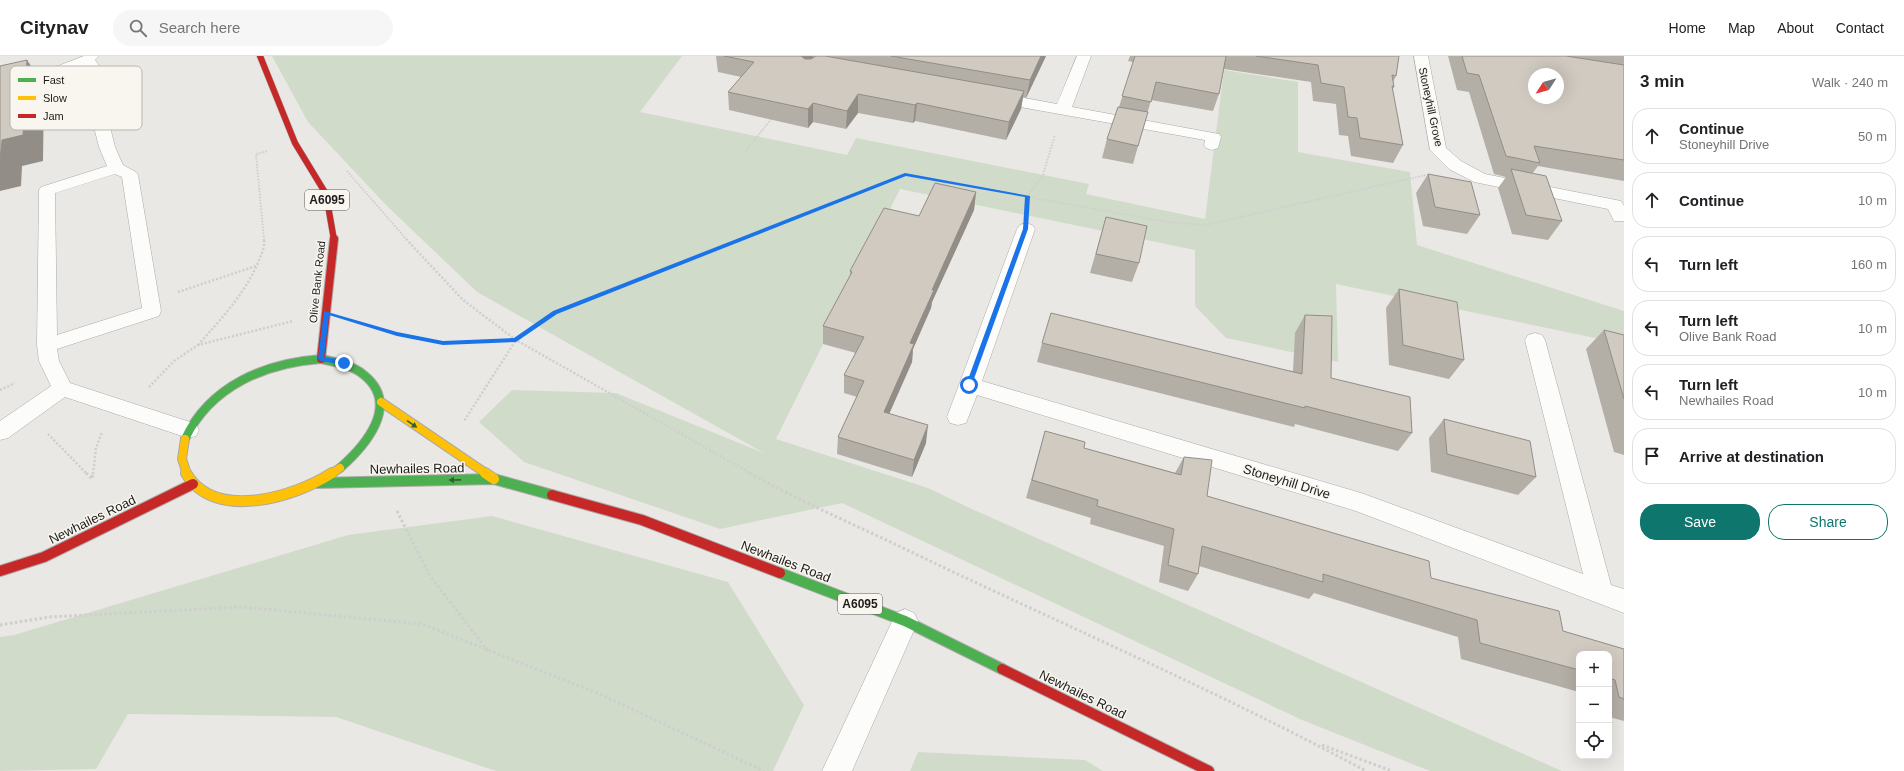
<!DOCTYPE html>
<html lang="en">
<head>
<meta charset="utf-8">
<style>
  body { margin:0; font-family:Arial,sans-serif; background:#f6f6f6; color:#202124 }
  .controls { position:absolute; right:12px; bottom:12px; display:grid; overflow:hidden; border-radius:8px; box-shadow:0 4px 16px #0002 }
  .controls button { width:36px; height:36px; display:grid; place-items:center; padding:0; border:0; border-bottom:1px solid #e0e0e0; background:#fff; color:#202124; font:20px sans-serif }
  .compass { position:absolute; left:1528px; top:12px; width:36px; height:36px; border-radius:50%; background:#fff; box-shadow:0 4px 16px #0002; rotate:234deg }
  .stop { position:absolute; width:12px; height:12px; margin:-9px; border:3px solid #1a73e8; border-radius:50%; background:#fff }
  .stop.end { background:#1a73e8; border-color:#fff; box-shadow:0 1px 4px #0008 }
  .list { margin:0; padding:0; list-style:none }
  h2 { display:flex; justify-content:space-between; align-items:center; height:52px; margin:0; padding:0 16px; font-size:17px }
  h2 small { font-size:13px; font-weight:400; color:#757577 }
  .list li { display:grid; grid-template-columns:26px 1fr auto; gap:12px; align-items:center; box-sizing:border-box; height:56px; margin:0 8px 8px; padding:0 8px; border:1px solid #e0e0e0; border-radius:16px }
  .list b { display:block; font-size:15px; white-space:nowrap }
  .list p { margin:0; font-size:13px; white-space:nowrap; color:#757577 }
  .list em { font-size:13px; font-style:normal; color:#757577 }
  .actions { display:flex; gap:8px; padding:12px 16px }
  .actions a { flex:1; padding:9px 0; border:1px solid #0f766e; border-radius:16px; text-align:center; font-size:14px; color:#0f766e }
  .actions .main { background:#0f766e; color:#fff }
  .icon { flex:none; width:22px; height:22px; fill:none; stroke:currentColor; stroke-width:2; stroke-linecap:round; stroke-linejoin:round }
  .map { position:relative; flex:none; width:1624px; height:715px; overflow:hidden }
  header { display:flex; align-items:center; gap:24px; box-sizing:border-box; height:56px; padding:0 20px; background:#fff; border-bottom:1px solid #e0e0e0 }
  header strong { font-size:19px }
  nav { display:flex; gap:22px; margin-inline-start:auto; font-size:14px }
  .search { width:280px; height:36px; background:#f6f6f6; display:flex; align-items:center; gap:10px; box-sizing:border-box; padding:0 14px; border-radius:22px; color:#757577; font-size:15px }
  main { display:flex }
  aside { flex:1; background:#fff }
  .map>svg:first-child { display:block }
  .green { fill:#d1dbca }
  .lines { fill:none; stroke-linecap:round; stroke-linejoin:round }
  .lane-casing { stroke:#abaaa8; stroke-width:1 }
  .street-casing { stroke:#abaaa8; stroke-width:1 }
  .fast-far1-casing { stroke:#abaaa8; stroke-width:10 }
  .fast-casing { stroke:#abaaa8; stroke-width:12 }
  .slow-far1-casing { stroke:#abaaa8; stroke-width:10 }
  .slow-casing { stroke:#abaaa8; stroke-width:12 }
  .jam-far2-casing { stroke:#abaaa8; stroke-width:7 }
  .jam-far1-casing { stroke:#abaaa8; stroke-width:10 }
  .jam-casing { stroke:#abaaa8; stroke-width:12 }
  .path-far2 { stroke:#cfcece; stroke-width:2; stroke-dasharray:1.5 1.5; stroke-linecap:butt }
  .path-far1 { stroke:#cfcece; stroke-width:2.5; stroke-dasharray:2 2; stroke-linecap:butt }
  .path { stroke:#cfcece; stroke-width:3; stroke-dasharray:2.5 2.5; stroke-linecap:butt }
  .lane { fill:#fcfcfb; fill-rule:evenodd }
  .street { fill:#fcfcfb; fill-rule:evenodd }
  .fast-far1 { stroke:#4caf50; stroke-width:8 }
  .fast { stroke:#4caf50; stroke-width:10 }
  .slow-far1 { stroke:#ffc107; stroke-width:8 }
  .slow { stroke:#ffc107; stroke-width:10 }
  .jam-far2 { stroke:#c62828; stroke-width:6 }
  .jam-far1 { stroke:#c62828; stroke-width:8 }
  .jam { stroke:#c62828; stroke-width:10 }
  .wall { fill:#b3aea6 }
  .shaded-wall { fill:#928d87 }
  .building { fill:#d0cac1; stroke:#928d87; fill-rule:evenodd }
  .oneway { fill:#325e32 }
  .route { fill:#1a73e8 }
  .labels { text-anchor:middle; stroke-width:3; stroke-linejoin:round; paint-order:stroke }
  .far-street-label { font-size:11px; fill:#1d1c1a; stroke:#f9f6f0 }
  .shield { fill:#f9f6f0; stroke:#5f5d5a; stroke-width:1 }
  .shield-label { font-size:12px; font-weight:bold; fill:#1d1c1a }
  .street-label { font-size:13px; fill:#1d1c1a; stroke:#f9f6f0 }
  .key { fill:#f9f6f0; stroke:#b7b5b0; stroke-width:1 }
  .key-label { font-size:11px; fill:#1d1c1a }
</style>
</head>
<body>
<header>
<strong>Citynav</strong>
<div class="search"><svg class="icon" aria-label="search" viewBox="0 0 24 24"><circle cx="10" cy="10" r="6"/><path d="M15 15l6 6"/></svg>Search here</div>
<nav><a>Home</a><a>Map</a><a>About</a><a>Contact</a></nav>
</header>
<main>
<div class="map">
<svg width="1624" height="715" viewBox="0 0 1624 715">
  <rect width="100%" height="100%" fill="#eae8e5"/>
  <path class="green" d="M272,0H682L640,56L847,99L856,82L1089,128L1086,138L1205,163L1224,14L1298,26V96L1410,116L1417,189L1624,255V288L1336,228L1338,306L1226,282L1195,250V194L900,133L776,383L928,432L974,454L1562,715H1430L1302,664L842,447L720,473L524,406L479,366L512,334L616,337L764,397L477,236L386,149L308,66Z
    M492,460L728,526L804,649L773,715H496L336,661L128,658L96,713L0,715V581L14,579L348,479Z
    M918,696L1085,704L1103,715H910Z"/>
  <g class="lines">
    <defs>
      <path id="lane" d="M84,0H99L95,4L106,19L110,71L115,91L123,109L136,116L138,119L161,255L159,260L57,293L59,305L70,327L196,368L199,374L196,380L188,382L65,341L8,382L0,384V365L51,330L39,305L37,289L39,134L41,131L107,110L99,91L94,71L92,19L85,10L53,21L0,29V21L50,13ZM115,118L122,121L142,252L57,279L55,137Z"/>
      <path id="street" d="M1077,0H1091L1072,51L1219,78L1221,81L1218,92L1212,94L1206,92L1204,89L1205,84L992,46L987,44L984,41L987,38L992,36L1057,48Z
        M1414,0H1428L1446,92L1461,105L1485,118L1621,145L1624,150V165H1614L1608,153L1474,126L1449,113L1430,94Z
        M1026,167L1032,169L1035,173L982,325L1361,437L1583,518L1525,284L1528,279L1535,277L1542,279L1545,284L1611,529L1624,533V557L1356,455L977,339L966,367L958,369L950,367L947,361L1017,173L1020,169Z
        M905,553L914,557L918,565L852,715H822L896,557Z"/>
      <path id="fast-far1" d="M321,303C336,306 352,309 364,319C401,349 365,390 340,412
        M185,383C210,330 265,307 321,303"/>
      <path id="fast" d="M317,427L494,423L552,439
        M780,517L905,565L1002,613"/>
      <path id="slow-far1" d="M381,346L487,418
        M185,383L182,403L187,418
        M331,418L340,412"/>
      <path id="slow" d="M186,417C214,466 295,441 332,417
        M485,417L494,423"/>
      <path id="jam-far2" d="M260,0L295,87L326,138L334,184"/>
      <path id="jam-far1" d="M321,303L334,183"/>
      <path id="jam" d="M552,439L642,464L780,517
        M0,515L44,501L193,428
        M1002,613L1209,715"/>
    </defs>
    <use href="#lane" class="lane-casing"/>
    <use href="#street" class="street-casing"/>
    <use href="#fast-far1" class="fast-far1-casing"/>
    <use href="#fast" class="fast-casing"/>
    <use href="#slow-far1" class="slow-far1-casing"/>
    <use href="#slow" class="slow-casing"/>
    <use href="#jam-far2" class="jam-far2-casing"/>
    <use href="#jam-far1" class="jam-far1-casing"/>
    <use href="#jam" class="jam-casing"/>
    <path class="path-far2" d="M746,95L772,62
      M347,115L407,184
      M1027,147L1028,140L1043,119L1055,79
      M264,184L256,98L268,95
      M738,184L905,119L1168,166L1205,169L1426,119"/>
    <path class="path-far1" d="M406,183L463,244L516,284L752,418
      M178,236L256,210
      M356,266L397,278L443,287L516,284L464,365
      M516,284L555,256L741,183
      M198,289C222,262 243,240 258,207C261,199 265,192 264,183
      M149,331L174,305L198,289L293,265
      M0,334L15,327
      M48,378L87,418
      M93,418L96,392L102,376"/>
    <path class="path" d="M86,417L92,423L93,417
      M750,417C799,445 851,467 901,491C1056,566 1214,633 1366,715
      M397,455L430,520L488,595
      M0,569L49,561L242,551L422,568L602,639L764,715
      M1322,689L1392,715"/>
    <use href="#lane" class="lane"/>
    <use href="#street" class="street"/>
    <use href="#fast-far1" class="fast-far1"/>
    <use href="#fast" class="fast"/>
    <use href="#slow-far1" class="slow-far1"/>
    <use href="#slow" class="slow"/>
    <use href="#jam-far2" class="jam-far2"/>
    <use href="#jam-far1" class="jam-far1"/>
    <use href="#jam" class="jam"/>
  </g>
  <path class="wall" d="M716,0H1046L1026,42L1023,41L1021,53L1006,84L915,65L913,67L858,57L846,73L813,66L808,72L729,54L728,36L741,21L718,16Z
    M1130,0H1399L1396,20L1393,26L1394,31L1392,34L1403,89L1393,107L1351,100L1348,80L1339,79L1336,48L1313,45L1311,26L1224,13L1219,38L1213,55L1151,44L1133,108L1102,102L1107,83L1119,51L1133,6L1128,5Z
    M1448,0H1624V125L1538,110L1532,118L1562,165L1548,184L1512,178L1498,132L1506,121L1494,118L1469,36L1457,34Z
    M1428,118L1480,159L1467,178L1423,170L1416,137Z
    M976,136L974,154L932,246L931,252L913,293L912,306L889,358L926,387L912,421L837,398L838,381L857,341L844,337V319L856,297L823,288V270L850,221V215L919,160Z
    M1106,161L1139,207L1132,226L1090,217Z
    M1399,233L1464,304L1449,323L1389,309L1386,252Z
    M1305,259L1331,322L1412,377L1398,395L1295,368L1294,371L1037,306L1042,287L1293,315L1295,277Z
    M1604,274L1624,279V399L1614,396L1586,293Z
    M1444,363L1536,421L1518,439L1431,416L1429,382Z
    M1045,375L1084,392L1175,417L1184,401L1207,440L1431,522L1563,575L1624,593V665L1609,661V598H1579V636L1461,603L1458,581L1314,537L1309,543L1199,510L1198,518L1188,535L1159,526L1164,490L1090,468L1091,462L1026,442Z"/>
  <path class="shaded-wall" d="M799,0H813V5L807,6Z
    M1041,0H1046L1026,42L1030,24Z
    M27,4L44,29L43,105L22,110L21,130L0,135V104L2,84Z
    M1024,35L1021,53L1006,84L1009,66Z
    M858,38V57L846,73L847,55Z
    M813,47V66L808,72V53Z
    M917,47L915,65L913,67L915,49Z
    M976,136L974,154L932,246L931,252L913,293L912,306L882,374L884,356L910,287L932,234Z
    M928,369L926,387L912,421L914,404Z"/>
  <path class="building" d="M724,0H801L805,3H811L816,0H825L1024,35L1009,66L917,47L915,49L858,38L847,55L813,47L808,53L728,36L754,6Z
    M891,0H1041L1030,24Z
    M1135,0H1226L1219,38L1156,26L1151,46L1122,40Z
    M1256,0H1399L1396,20L1392,19L1394,31L1392,30L1403,89L1360,82L1357,62L1348,61L1344,31L1321,27L1318,9Z
    M1462,0H1566L1624,9V104L1534,90L1540,107L1506,100L1479,19L1467,17ZM1534,18H1558V42H1534Z
    M27,4L23,79L2,84L0,104V10Z
    M1118,51L1148,56L1138,90L1107,83Z
    M1511,113L1546,120L1562,165L1526,159Z
    M1428,118L1471,126L1480,159L1435,151Z
    M935,127L976,136L932,234H934L910,287L914,288L884,356L928,369L914,404L838,381L864,325L844,319L864,281L823,270L852,216L850,215L884,152L919,160Z
    M1106,161L1147,170L1139,207L1096,198Z
    M1399,233L1457,246L1464,304L1403,289Z
    M1051,257L1302,318L1305,259L1332,260L1331,322L1410,341L1412,377L1305,350V352L1042,287Z
    M1604,274L1624,279V343Z
    M1444,363L1530,385L1536,421L1447,398Z
    M1045,375L1085,386L1084,392L1181,419L1184,401L1212,404L1207,440L1429,505L1431,522L1559,555L1563,575L1624,593V643L1619,641L1615,624L1609,622V598H1579V614L1480,587L1477,564L1323,518V526L1202,490L1198,518L1168,509L1174,473L1097,450L1098,444L1032,424Z"/>
  <defs><path id="oneway-solid" d="M-6-.8H1V-3.2L6.5 0L1 3.2V.8H-6Z"/></defs>
  <g class="oneway">
    <use href="#oneway-solid" transform="translate(412 368) rotate(35)"/>
    <use href="#oneway-solid" transform="translate(455 424) rotate(179)"/>
  </g>
  <path class="route" d="M905,117L1030,140L1028,173L971,331L966,329L1023,173L1025,141L906,120L557,258L516,286L443,289L397,280L329,259L324,301L344,304L347,307L344,309L321,305L318,303L324,255L397,276L443,285L514,282L553,255Z"/>
  <g class="labels">
    <g class="far-street-label">
      <text transform="translate(1431 51) rotate(78)" y="4">Stoneyhill Grove</text>
      <text transform="translate(317 226) rotate(-84)" y="4">Olive Bank Road</text>
    </g>
    <g class="shield">
      <rect x="305" y="134" width="44" height="20" rx="3"/>
      <rect x="838" y="538" width="44" height="20" rx="3"/>
    </g>
    <g class="shield-label">
      <text x="327" y="148">A6095</text>
      <text x="860" y="552">A6095</text>
    </g>
    <g class="street-label">
      <text transform="translate(417 412) rotate(-1)" y="5">Newhailes Road</text>
      <text transform="translate(1287 425) rotate(17)" y="5">Stoneyhill Drive</text>
      <text transform="translate(92 463) rotate(-26)" y="5">Newhailes Road</text>
      <text transform="translate(786 505) rotate(21)" y="5">Newhailes Road</text>
      <text transform="translate(1083 638) rotate(26)" y="5">Newhailes Road</text>
    </g>
  </g>
  <rect x="10" y="10" width="132" height="64" rx="6" class="key"/>
  <rect x="18" y="22" width="18" height="4" fill="#4caf50"/>
  <rect x="18" y="40" width="18" height="4" fill="#ffc107"/>
  <rect x="18" y="58" width="18" height="4" fill="#c62828"/>
  <g class="key-label">
    <text x="43" y="28">Fast</text>
    <text x="43" y="46">Slow</text>
    <text x="43" y="64">Jam</text>
  </g>
</svg>
<div class="controls">
<button>+</button>
<button>−</button>
<button><svg class="icon" aria-label="locate" viewBox="0 0 24 24"><circle cx="12" cy="12" r="6"/><path d="M12 2v4M12 18v4M2 12h4M18 12h4"/></svg></button>
</div>
<svg class="compass" viewBox="-18 -18 36 36"><path d="M0-13l5 13h-10z" fill="#e53935"/><path d="M0 13l5-13h-10z" fill="#757577"/></svg>
<div class="stop" style="left:969px;top:329px"></div>
<div class="stop end" style="left:344px;top:307px"></div>
</div>
<aside>
<h2>3 min<small>Walk · 240 m</small></h2>
<ul class="list">
<li><svg class="icon" aria-label="ahead" viewBox="0 0 24 24"><path d="M12 20V5M6 11l6-6 6 6"/></svg><div><b>Continue</b><p>Stoneyhill Drive</p></div><em>50 m</em></li>
<li><svg class="icon" aria-label="ahead" viewBox="0 0 24 24"><path d="M12 20V5M6 11l6-6 6 6"/></svg><div><b>Continue</b></div><em>10 m</em></li>
<li><svg class="icon" aria-label="left" viewBox="0 0 24 24"><path d="M17 20v-9H6M10 6l-5 5 5 5"/></svg><div><b>Turn left</b></div><em>160 m</em></li>
<li><svg class="icon" aria-label="left" viewBox="0 0 24 24"><path d="M17 20v-9H6M10 6l-5 5 5 5"/></svg><div><b>Turn left</b><p>Olive Bank Road</p></div><em>10 m</em></li>
<li><svg class="icon" aria-label="left" viewBox="0 0 24 24"><path d="M17 20v-9H6M10 6l-5 5 5 5"/></svg><div><b>Turn left</b><p>Newhailes Road</p></div><em>10 m</em></li>
<li><svg class="icon" aria-label="arrive" viewBox="0 0 24 24"><path d="M6 21V4h12l-3 4 3 4H6"/></svg><div><b>Arrive at destination</b></div></li>
</ul>
<div class="actions"><a class="main">Save</a><a>Share</a></div>
</aside>
</main>
</body>
</html>
